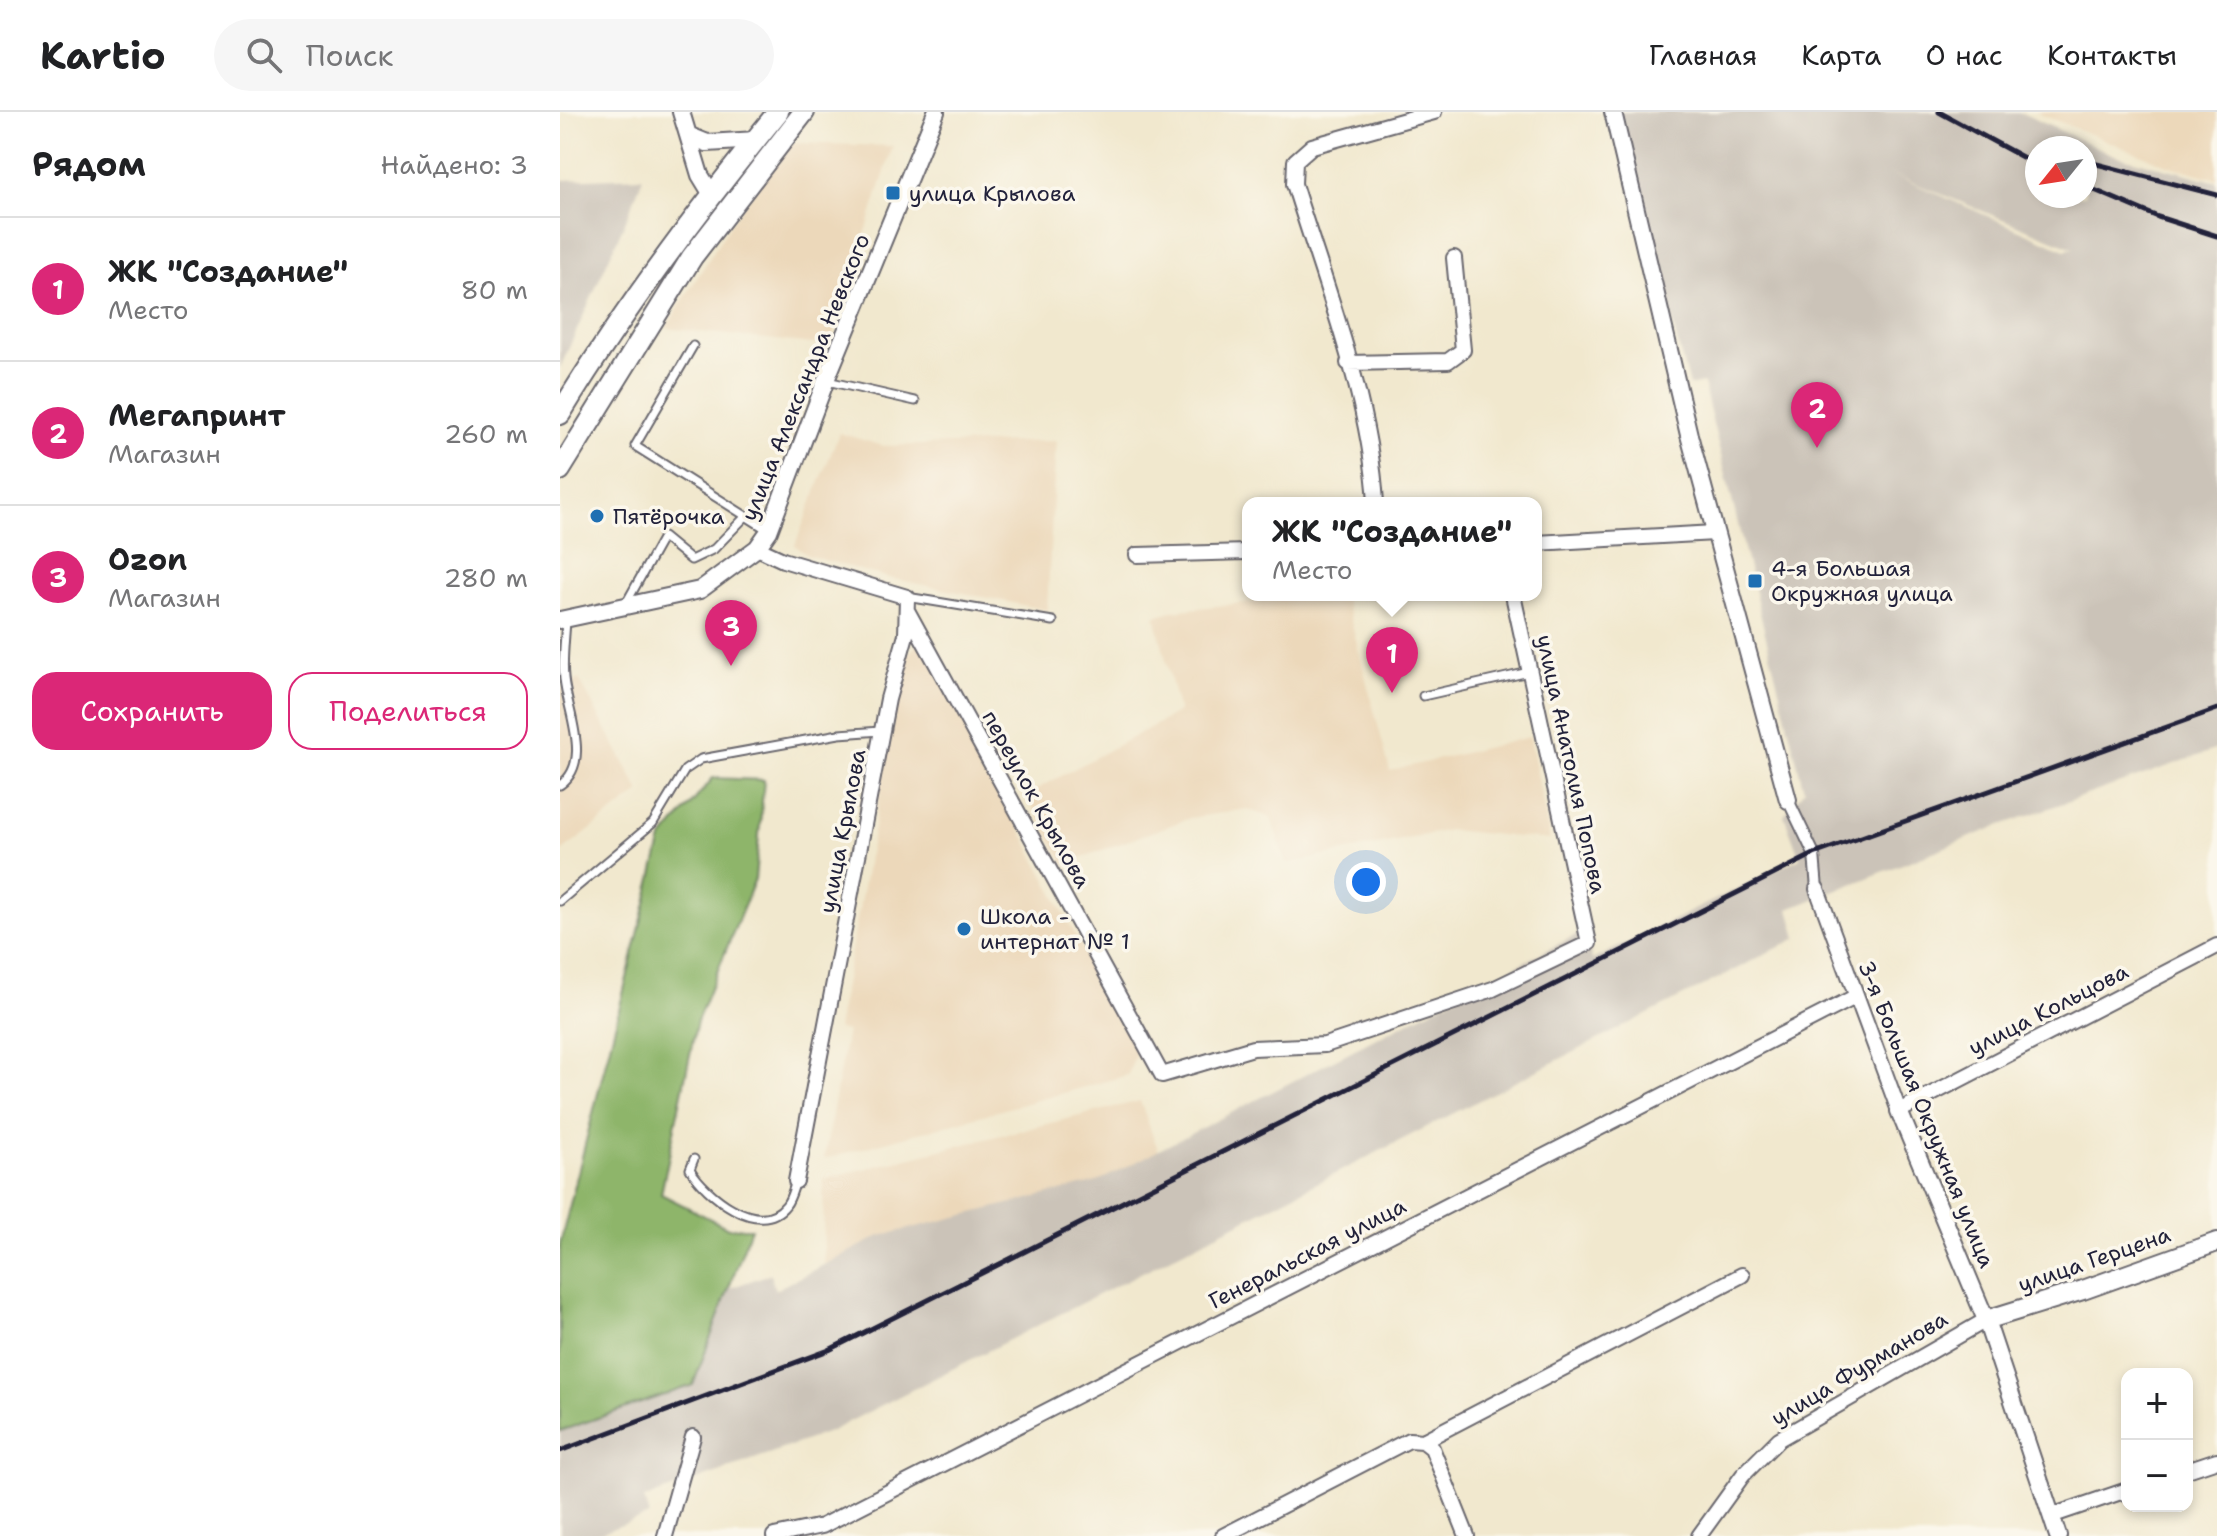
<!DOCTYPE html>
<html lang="ru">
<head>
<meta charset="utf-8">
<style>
  body { margin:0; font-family:"Shantell Sans",sans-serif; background:#f6f6f6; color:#202124 }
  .controls { position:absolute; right:24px; bottom:24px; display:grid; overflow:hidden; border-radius:16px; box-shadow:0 4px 12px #0003 }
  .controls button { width:72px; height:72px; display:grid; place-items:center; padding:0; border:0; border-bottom:2px solid #e0e0e0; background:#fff; color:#202124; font:40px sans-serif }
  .compass { position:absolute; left:1465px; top:24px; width:72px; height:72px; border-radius:50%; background:#fff; box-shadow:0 4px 12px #0003; rotate:240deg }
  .you { position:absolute; left:806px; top:770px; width:28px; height:28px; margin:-20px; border:6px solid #fff; border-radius:50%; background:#1a73e8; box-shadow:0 0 0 12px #1a73e833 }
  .badge { display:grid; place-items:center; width:52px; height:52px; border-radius:50%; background:#db2777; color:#fff; font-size:26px; font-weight:700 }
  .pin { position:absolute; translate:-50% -66px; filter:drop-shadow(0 2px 4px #0008) }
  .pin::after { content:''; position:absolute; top:42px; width:28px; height:24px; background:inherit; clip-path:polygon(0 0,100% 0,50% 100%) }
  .popup { position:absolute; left:682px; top:385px; width:300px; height:104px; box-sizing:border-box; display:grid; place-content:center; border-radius:16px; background:#fff; filter:drop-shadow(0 2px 6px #0005); font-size:26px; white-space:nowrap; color:#757577 }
  .popup b { font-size:30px; color:#202124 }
  .popup::after { content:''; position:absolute; left:50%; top:100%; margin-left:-16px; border:16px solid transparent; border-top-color:#fff }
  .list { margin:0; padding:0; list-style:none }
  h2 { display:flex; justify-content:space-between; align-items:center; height:104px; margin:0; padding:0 32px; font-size:34px }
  h2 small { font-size:26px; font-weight:400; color:#757577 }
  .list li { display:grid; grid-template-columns:52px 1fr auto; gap:24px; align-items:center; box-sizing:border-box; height:144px; padding:0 32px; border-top:2px solid #e0e0e0 }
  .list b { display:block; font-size:30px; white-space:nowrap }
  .list p { margin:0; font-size:26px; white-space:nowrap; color:#757577 }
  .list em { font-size:26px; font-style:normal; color:#757577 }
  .actions { display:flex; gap:16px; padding:24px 32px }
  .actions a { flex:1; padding:18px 0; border:2px solid #db2777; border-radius:24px; text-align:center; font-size:28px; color:#db2777 }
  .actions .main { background:#db2777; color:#fff }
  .icon { flex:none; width:44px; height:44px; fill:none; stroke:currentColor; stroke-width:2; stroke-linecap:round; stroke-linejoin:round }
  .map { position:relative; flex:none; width:1657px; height:1424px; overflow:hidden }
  header { display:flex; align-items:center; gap:48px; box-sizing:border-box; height:112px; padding:0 40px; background:#fff; border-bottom:2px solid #e0e0e0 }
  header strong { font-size:38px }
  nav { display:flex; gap:44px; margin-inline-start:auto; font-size:28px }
  .search { width:560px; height:72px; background:#f6f6f6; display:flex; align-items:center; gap:20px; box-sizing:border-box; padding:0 28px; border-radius:44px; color:#757577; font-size:30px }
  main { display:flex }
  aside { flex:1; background:#fff }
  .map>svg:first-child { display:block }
  .built { fill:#ecd8ba }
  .industrial { fill:#cbc3b8; fill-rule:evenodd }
  .forest { fill:#8eb56a; stroke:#586c52; stroke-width:2 }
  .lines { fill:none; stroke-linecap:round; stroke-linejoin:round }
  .service-casing { stroke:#6a676e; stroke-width:11 }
  .pedestrian-casing { stroke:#6a676e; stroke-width:14 }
  .minor-casing { stroke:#6a676e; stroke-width:18 }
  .tertiary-casing { stroke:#6a676e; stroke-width:20 }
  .secondary-casing { stroke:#6a676e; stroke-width:22 }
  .primary-casing { stroke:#6a676e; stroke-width:24 }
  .service { stroke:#fff; stroke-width:7 }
  .pedestrian { stroke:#fff; stroke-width:10 }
  .minor { stroke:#fff; stroke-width:14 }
  .tertiary { stroke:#fff; stroke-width:16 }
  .secondary { stroke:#fff; stroke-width:18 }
  .primary { stroke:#fff; stroke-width:20 }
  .rail { stroke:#22223b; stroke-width:5 }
  .poi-dot { fill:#1f6fb2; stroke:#fbf7ec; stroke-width:3 }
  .labels { text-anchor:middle; stroke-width:7; stroke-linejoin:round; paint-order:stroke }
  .poi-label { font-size:22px; fill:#22223b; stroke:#fbf7ec; text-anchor:start }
  .street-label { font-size:22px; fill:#22223b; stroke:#fbf7ec }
</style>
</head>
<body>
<header>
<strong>Kartio</strong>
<div class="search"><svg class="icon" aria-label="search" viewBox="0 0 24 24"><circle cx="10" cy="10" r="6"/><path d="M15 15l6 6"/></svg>Поиск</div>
<nav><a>Главная</a><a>Карта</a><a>О нас</a><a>Контакты</a></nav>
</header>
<main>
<aside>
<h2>Рядом<small>Найдено: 3</small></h2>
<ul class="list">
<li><span class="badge">1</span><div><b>ЖК &quot;Создание&quot;</b><p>Место</p></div><em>80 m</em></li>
<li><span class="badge">2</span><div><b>Мегапринт</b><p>Магазин</p></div><em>260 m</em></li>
<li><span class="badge">3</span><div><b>Ozon</b><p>Магазин</p></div><em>280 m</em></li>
</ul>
<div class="actions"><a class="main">Сохранить</a><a>Поделиться</a></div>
</aside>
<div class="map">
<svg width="1657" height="1424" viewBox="0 0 1657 1424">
  <rect width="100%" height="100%" fill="#fbf7ec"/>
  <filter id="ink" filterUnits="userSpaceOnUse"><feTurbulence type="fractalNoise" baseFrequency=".0125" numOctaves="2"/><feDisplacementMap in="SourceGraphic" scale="16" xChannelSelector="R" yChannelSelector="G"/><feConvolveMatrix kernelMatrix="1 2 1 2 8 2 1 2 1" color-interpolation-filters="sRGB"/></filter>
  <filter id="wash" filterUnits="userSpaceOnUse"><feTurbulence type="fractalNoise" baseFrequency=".006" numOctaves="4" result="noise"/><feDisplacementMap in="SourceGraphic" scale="32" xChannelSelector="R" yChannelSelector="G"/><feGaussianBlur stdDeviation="1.8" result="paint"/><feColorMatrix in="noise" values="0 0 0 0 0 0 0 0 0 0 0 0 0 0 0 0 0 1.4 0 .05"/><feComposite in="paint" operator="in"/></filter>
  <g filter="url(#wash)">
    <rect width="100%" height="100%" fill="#f1e8ce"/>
    <path class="built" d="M1475,0H1657V67L1610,54Z
      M231,31L333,34L270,234L106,216L170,113Z
      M279,321L324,334L496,329L487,498L329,466L247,443L235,433Z
      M756,483H784L830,659L970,625L990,728L889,718L726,752L711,706L687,697L630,706L504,752L466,683L619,600L595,504L612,499Z
      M362,528L576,940L568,963L264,1047L287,919L277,917L336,596L348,542Z
      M19,567L80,680L0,741V579Z
      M580,989L600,1043L533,1073L264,1152L263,1067Z"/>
    <path class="industrial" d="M1058,0H1459L1554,43L1657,70V637L1441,713L1229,797L1237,826L269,1320L84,1387L89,1403L32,1424H0V1236L210,1162L215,1178L320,1124L537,1070L1026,818L1032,848L1240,746L1224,703L1244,678L1143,271L1129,274ZM1477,36H1525V84H1477ZM1327,60L1513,136H1514L1505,138Z
      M83,65L69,101L0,256V68Z"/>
    <path class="forest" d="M153,666L204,668L195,767L137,909L101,1082L168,1116H191L133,1273L0,1319V1132L102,727Z"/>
  </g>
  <g filter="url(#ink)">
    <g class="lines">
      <defs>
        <path id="service" d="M133,234L75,334L208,418
          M267,269L355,289
          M347,485L493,509
          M65,493L103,425L131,448L154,437L186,404
          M863,584L969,560
          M0,673C33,650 7,600 4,566C2,548 5,527 6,508
          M0,789L93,711L125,658L141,647L279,622L321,619
          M134,1047L130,1057C145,1082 199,1127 226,1093C231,1087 233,1077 236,1069"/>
        <path id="pedestrian" d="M1228,688L1254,742L1257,777"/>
        <path id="minor" d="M788,251L888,249L903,238L894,146
          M816,391C810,286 765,173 734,72L735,49L752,34L874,0
          M976,431L1155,421
          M197,436L223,448L347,485L346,523L328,587L236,1069
          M577,443L688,440
          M348,500L602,963L693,936L765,933L933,877L1029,831L953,483
          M1257,777L1339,999L1657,834
          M863,1329L1182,1163
          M1627,1358L1657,1348
          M1491,1404L1567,1378
          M105,1424L133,1325
          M214,1424L262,1414L1295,885
          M663,1424L849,1328L863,1329L872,1336L907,1424
          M1139,1424L1183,1363L1219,1327L1426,1208"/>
        <path id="tertiary" d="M121,0L140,63L151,81
          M1053,0L1129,323L1228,688
          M130,24L147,31L197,28
          M0,508L140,478L197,436L209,419L266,268L376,0
          M1339,999L1426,1208L1498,1424"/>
        <path id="secondary" d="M1426,1208L1523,1178L1657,1130"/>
        <path id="primary" d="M0,302C65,195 139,97 218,0
          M0,358L132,145L244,0"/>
      </defs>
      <use href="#service" class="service-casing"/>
      <use href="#pedestrian" class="pedestrian-casing"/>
      <use href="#minor" class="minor-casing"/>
      <use href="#tertiary" class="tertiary-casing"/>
      <use href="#secondary" class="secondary-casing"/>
      <use href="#primary" class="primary-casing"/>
      <use href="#service" class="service"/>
      <use href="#pedestrian" class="pedestrian"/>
      <use href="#minor" class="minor"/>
      <use href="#tertiary" class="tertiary"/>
      <use href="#secondary" class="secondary"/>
      <use href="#primary" class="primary"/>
      <path class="rail" d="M1379,0L1477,53
        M1525,49L1657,83
        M1525,74L1598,105L1657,124
        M0,1339L269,1238L1254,742L1657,597"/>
    </g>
  </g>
  <g class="poi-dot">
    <rect x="325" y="73" width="16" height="16" rx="4"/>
    <circle cx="37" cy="404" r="8"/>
    <rect x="1187" y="461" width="16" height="16" rx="4"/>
    <circle cx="404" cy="817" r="8"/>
  </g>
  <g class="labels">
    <g class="poi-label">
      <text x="349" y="89">улица Крылова</text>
      <text x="53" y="412">Пятёрочка</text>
      <text x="1211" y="464">4-я Большая<tspan x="1211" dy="25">Окружная улица</tspan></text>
      <text x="420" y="812">Школа -<tspan x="420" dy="25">интернат № 1</tspan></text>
    </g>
    <g class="street-label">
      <text transform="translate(245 265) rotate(-68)" y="8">улица Александра Невского</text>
      <text transform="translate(1012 652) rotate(78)" y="8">улица Анатолия Попова</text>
      <text transform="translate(477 687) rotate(61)" y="8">переулок Крылова</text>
      <text transform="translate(282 719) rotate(-79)" y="8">улица Крылова</text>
      <text transform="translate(1488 897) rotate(-27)" y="8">улица Кольцова</text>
      <text transform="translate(1367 1002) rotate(68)" y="8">3-я Большая Окружная улица</text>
      <text transform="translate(747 1141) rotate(-27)" y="8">Генеральская улица</text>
      <text transform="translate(1534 1147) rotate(-19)" y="8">улица Герцена</text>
      <text transform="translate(1299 1256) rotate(-31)" y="8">улица Фурманова</text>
    </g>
  </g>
</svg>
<div class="controls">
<button>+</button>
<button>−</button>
</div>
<svg class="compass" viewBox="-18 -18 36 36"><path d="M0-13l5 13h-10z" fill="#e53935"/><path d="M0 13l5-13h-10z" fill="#757577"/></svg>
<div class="you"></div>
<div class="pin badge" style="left:832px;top:581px">1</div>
<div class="popup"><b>ЖК &quot;Создание&quot;</b>Место</div>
<div class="pin badge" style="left:1257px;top:336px">2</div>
<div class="pin badge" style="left:171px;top:554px">3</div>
</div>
</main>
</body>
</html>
